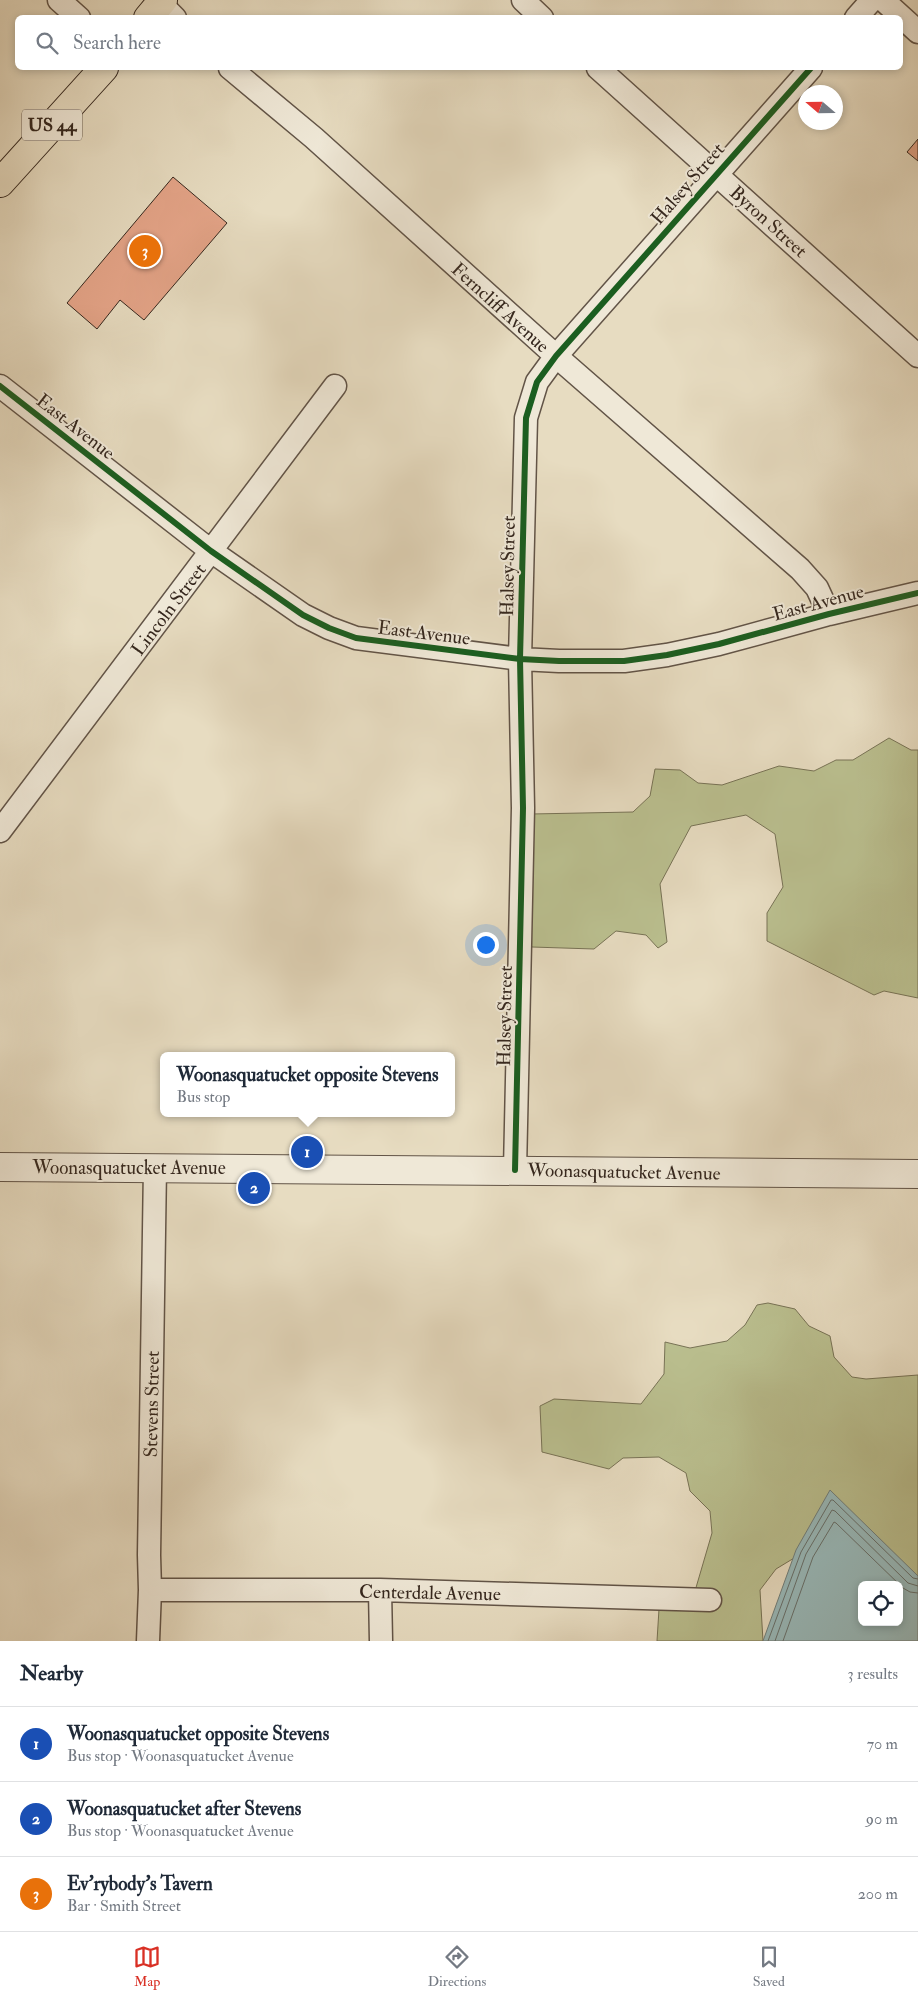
<!DOCTYPE html>
<html lang="en">
<head>
<meta charset="utf-8">
<style>
  body { margin:0; font-family:"IM FELL Double Pica",serif; background:#f2f2f3; color:#1f2937 }
  .controls { position:absolute; right:15px; bottom:15px; display:grid; overflow:hidden; border-radius:8px; box-shadow:0 2px 8px #0003 }
  .controls button { width:45px; height:45px; display:grid; place-items:center; padding:0; border:0; border-bottom:1px solid #e0e1e3; background:#fff; color:#1f2937; font:25px sans-serif }
  .compass { position:absolute; left:798px; top:85px; width:45px; height:45px; border-radius:50%; background:#fff; box-shadow:0 2px 8px #0003; rotate:290deg }
  .you { position:absolute; left:485px; top:944px; width:18px; height:18px; margin:-12px; border:4px solid #fff; border-radius:50%; background:#1a73e8; box-shadow:0 0 0 8px #1a73e833 }
  .badge { display:grid; place-items:center; width:32px; height:32px; border-radius:50%; background:#d93025; color:#fff; font-size:16px; font-weight:700 }
  .pin { position:absolute; translate:-50% -50%; border:2px solid #fff; box-shadow:0 1px 5px #0006 }
  .popup { position:absolute; left:160px; top:1052px; width:295px; height:65px; box-sizing:border-box; display:grid; place-content:center; border-radius:8px; background:#fff; filter:drop-shadow(0 1px 4px #0005); font-size:16px; white-space:nowrap; color:#747a83 }
  .popup b { font-size:19px; color:#1f2937 }
  .popup::after { content:''; position:absolute; left:50%; top:100%; margin-left:-10px; border:10px solid transparent; border-top-color:#fff }
  .list { margin:0; padding:0; list-style:none }
  h2 { display:flex; justify-content:space-between; align-items:center; height:65px; margin:0; padding:0 20px; font-size:21px }
  h2 small { font-size:16px; font-weight:400; color:#747a83 }
  .list li { display:grid; grid-template-columns:32px 1fr auto; gap:15px; align-items:center; box-sizing:border-box; height:75px; padding:0 20px; border-top:1px solid #e0e1e3 }
  .list b { display:block; font-size:19px; white-space:nowrap }
  .list p { margin:0; font-size:16px; white-space:nowrap; color:#747a83 }
  .list em { font-size:16px; font-style:normal; color:#747a83 }
  .icon { flex:none; width:28px; height:28px; fill:none; stroke:currentColor; stroke-width:2; stroke-linecap:round; stroke-linejoin:round }
  .map { position:relative; flex:none; width:918px; height:1641px; overflow:hidden }
  .search { position:absolute; background:#fff; box-shadow:0 2px 8px #0003; left:15px; right:15px; top:15px; height:55px; display:flex; align-items:center; gap:12px; box-sizing:border-box; padding:0 18px; border-radius:8px; color:#747a83; font-size:19px }
  .sheet { height:290px; background:#fff }
  nav { display:flex; justify-content:space-around; align-items:center; box-sizing:border-box; height:70px; border-top:1px solid #e0e1e3; background:#fff; font-size:14px; color:#747a83 }
  nav a { display:grid; justify-items:center; gap:2px }
  nav .on { color:#d93025 }
  .map>svg:first-child { display:block }
  .green { fill:#babf8f; stroke:#787356 }
  .water { fill:#99babb; stroke:#717f7c; fill-rule:evenodd }
  .lines { fill:none; stroke-linecap:round; stroke-linejoin:round }
  .shore { stroke:#67706c; stroke-width:1 }
  .building { fill:#e4a488; stroke:#35271e }
  .minor-casing { stroke:#625447; stroke-width:25 }
  .tertiary-casing { stroke:#625447; stroke-width:30 }
  .primary-casing { stroke:#35271e; stroke-width:30 }
  .minor { stroke:#efe8d7; stroke-width:22 }
  .tertiary { stroke:#efe8d7; stroke-width:28 }
  .primary { stroke:#e7dcc1; stroke-width:28 }
  .cycleway-casing { stroke:#efe8d7; stroke-width:9 }
  .cycleway { stroke:#1b5e20; stroke-width:6 }
  .labels { text-anchor:middle; stroke-width:4; stroke-linejoin:round; paint-order:stroke }
  .shield { fill:#efe8d7; stroke:#6d6156; stroke-width:1 }
  .shield-label { font-size:18px; font-weight:bold; fill:#35271e }
  .street-label { font-size:19px; fill:#35271e; stroke:#efe8d7 }
</style>
</head>
<body>
<div class="map">
<svg width="918" height="1641" viewBox="0 0 918 1641">
  <rect width="100%" height="100%" fill="#e7dcc1"/>
  <filter id="stains"><feTurbulence type="fractalNoise" baseFrequency=".004" numOctaves="4"/><feColorMatrix values="0 0 0 0 .2 0 0 0 0 .09 0 0 0 0 .02 0 0 0 .5 -.17"/></filter>
  <radialGradient id="worn" r=".72"><stop offset=".6" stop-color="#630" stop-opacity="0"/><stop offset="1" stop-color="#630" stop-opacity=".3"/></radialGradient>
  <path class="green" d="M889,738L911,750H918V998L884,991L874,995L767,941V913L783,887L775,834L746,815L691,826L660,884L667,942L658,948L646,935L616,931L594,949L532,947L529,942L531,814L633,812L650,796L655,769L680,770L698,783L722,785L779,766L814,771L836,760H853Z
    M768,1303L795,1309L809,1326L830,1336L834,1357L852,1377L866,1379L918,1375V1607L894,1572L809,1549L776,1569L760,1590L763,1641H657L659,1609L695,1591L712,1533L710,1511L690,1491L686,1473L659,1457L623,1458L609,1469L542,1452L540,1406L554,1399L641,1404L664,1374L665,1342L690,1348L727,1341L745,1325L757,1305Z"/>
  <path class="water" d="M830,1490L918,1576V1641H763L796,1550ZM862,1585H899V1622H862Z"/>
  <g class="lines">
    <path class="shore" d="M768,1641L801,1552L831,1500H833L913,1578L918,1579
      M775,1641L806,1554L832,1510L835,1511L908,1583L918,1586
      M783,1641L813,1557L834,1522L836,1523L903,1588L910,1592L918,1593"/>
  </g>
  <path class="building" d="M918,139V161L907,152Z
    M173,177L227,223L144,320L120,300L97,329L67,303Z"/>
  <g class="lines">
    <defs>
      <path id="minor" d="M59,0L79,18
        M523,0L542,18
        M883,0L918,32
        M160,3L175,18
        M856,18L872,0
        M230,68L314,138L556,356L800,569L817,588L829,614
        M598,68L918,356
        M0,386L211,551L303,615L329,628L356,638L520,659L559,661H624L667,655L719,644L829,614L918,593
        M0,831L335,386
        M515,1170L523,808L520,659L526,418L537,382L556,356L811,68
        M150,1590H380L710,1600
        M380,1590L381,1641
        M148,1641L150,1590L149,1555L155,1167"/>
      <path id="tertiary" d="M0,1167L918,1174"/>
      <path id="primary" d="M148,18L163,0
        M0,183L104,68"/>
    </defs>
    <use href="#minor" class="minor-casing"/>
    <use href="#tertiary" class="tertiary-casing"/>
    <use href="#primary" class="primary-casing"/>
    <use href="#minor" class="minor"/>
    <use href="#tertiary" class="tertiary"/>
    <use href="#primary" class="primary"/>
    <defs>
      <path id="cycleway" d="M0,386L211,551L303,615L329,628L356,638L520,659L559,661H624L667,655L719,644L829,614L918,593
        M515,1170L523,808L520,659L526,418L537,382L556,356L811,68"/>
    </defs>
    <use href="#cycleway" class="cycleway-casing"/>
    <use href="#cycleway" class="cycleway"/>
  </g>
  <g class="labels">
    <rect class="shield" x="22" y="109.5" width="60" height="31" rx="4"/>
    <g class="shield-label">
      <text x="52" y="131">US 44</text>
    </g>
    <g class="street-label">
      <text transform="translate(687 183) rotate(-49)" y="7">Halsey Street</text>
      <text transform="translate(769 221) rotate(42)" y="7">Byron Street</text>
      <text transform="translate(501 307) rotate(42)" y="7">Ferncliff Avenue</text>
      <text transform="translate(76 426) rotate(38)" y="7">East Avenue</text>
      <text transform="translate(507 566) rotate(-89)" y="7">Halsey Street</text>
      <text transform="translate(818 602) rotate(-15)" y="7">East Avenue</text>
      <text transform="translate(168 609) rotate(-53)" y="7">Lincoln Street</text>
      <text transform="translate(424 632) rotate(7)" y="7">East Avenue</text>
      <text transform="translate(504 1016) rotate(-89)" y="7">Halsey Street</text>
      <text x="129" y="1174">Woonasquatucket Avenue</text>
      <text transform="translate(624 1171) rotate(1)" y="7">Woonasquatucket Avenue</text>
      <text transform="translate(151 1404) rotate(-89)" y="7">Stevens Street</text>
      <text transform="translate(430 1592) rotate(1)" y="7">Centerdale Avenue</text>
    </g>
  </g>
  <rect width="100%" height="100%" filter="url(#stains)"/>
  <rect width="100%" height="100%" fill="url(#worn)"/>
</svg>
<div class="controls">
<button><svg class="icon" aria-label="locate" viewBox="0 0 24 24"><circle cx="12" cy="12" r="6"/><path d="M12 2v4M12 18v4M2 12h4M18 12h4"/></svg></button>
</div>
<svg class="compass" viewBox="-18 -18 36 36"><path d="M0-13l5 13h-10z" fill="#e53935"/><path d="M0 13l5-13h-10z" fill="#747a83"/></svg>
<div class="you"></div>
<div class="pin badge" style="left:307px;top:1152px;background:#1a4fb4">1</div>
<div class="popup"><b>Woonasquatucket opposite Stevens</b>Bus stop</div>
<div class="pin badge" style="left:254px;top:1188px;background:#1a4fb4">2</div>
<div class="pin badge" style="left:145px;top:251px;background:#e8710a">3</div>
<div class="search"><svg class="icon" aria-label="search" viewBox="0 0 24 24"><circle cx="10" cy="10" r="6"/><path d="M15 15l6 6"/></svg>Search here</div>
</div>
<section class="sheet">
<h2>Nearby<small>3 results</small></h2>
<ul class="list">
<li><span class="badge" style="background:#1a4fb4">1</span><div><b>Woonasquatucket opposite Stevens</b><p>Bus stop · Woonasquatucket Avenue</p></div><em>70 m</em></li>
<li><span class="badge" style="background:#1a4fb4">2</span><div><b>Woonasquatucket after Stevens</b><p>Bus stop · Woonasquatucket Avenue</p></div><em>90 m</em></li>
<li><span class="badge" style="background:#e8710a">3</span><div><b>Ev'rybody's Tavern</b><p>Bar · Smith Street</p></div><em>200 m</em></li>
</ul>
</section>
<nav>
<a class="on"><svg class="icon" aria-label="map" viewBox="0 0 24 24"><path d="M3 6l6-2 6 2 6-2v14l-6 2-6-2-6 2zM9 4v14M15 6v14"/></svg>Map</a>
<a><svg class="icon" aria-label="directions" viewBox="0 0 24 24"><path d="M12 3l9 9-9 9-9-9zM9 14v-3h6M13 9l2 2-2 2"/></svg>Directions</a>
<a><svg class="icon" aria-label="saved" viewBox="0 0 24 24"><path d="M7 4h10v16l-5-4-5 4z"/></svg>Saved</a>
</nav>
</body>
</html>
